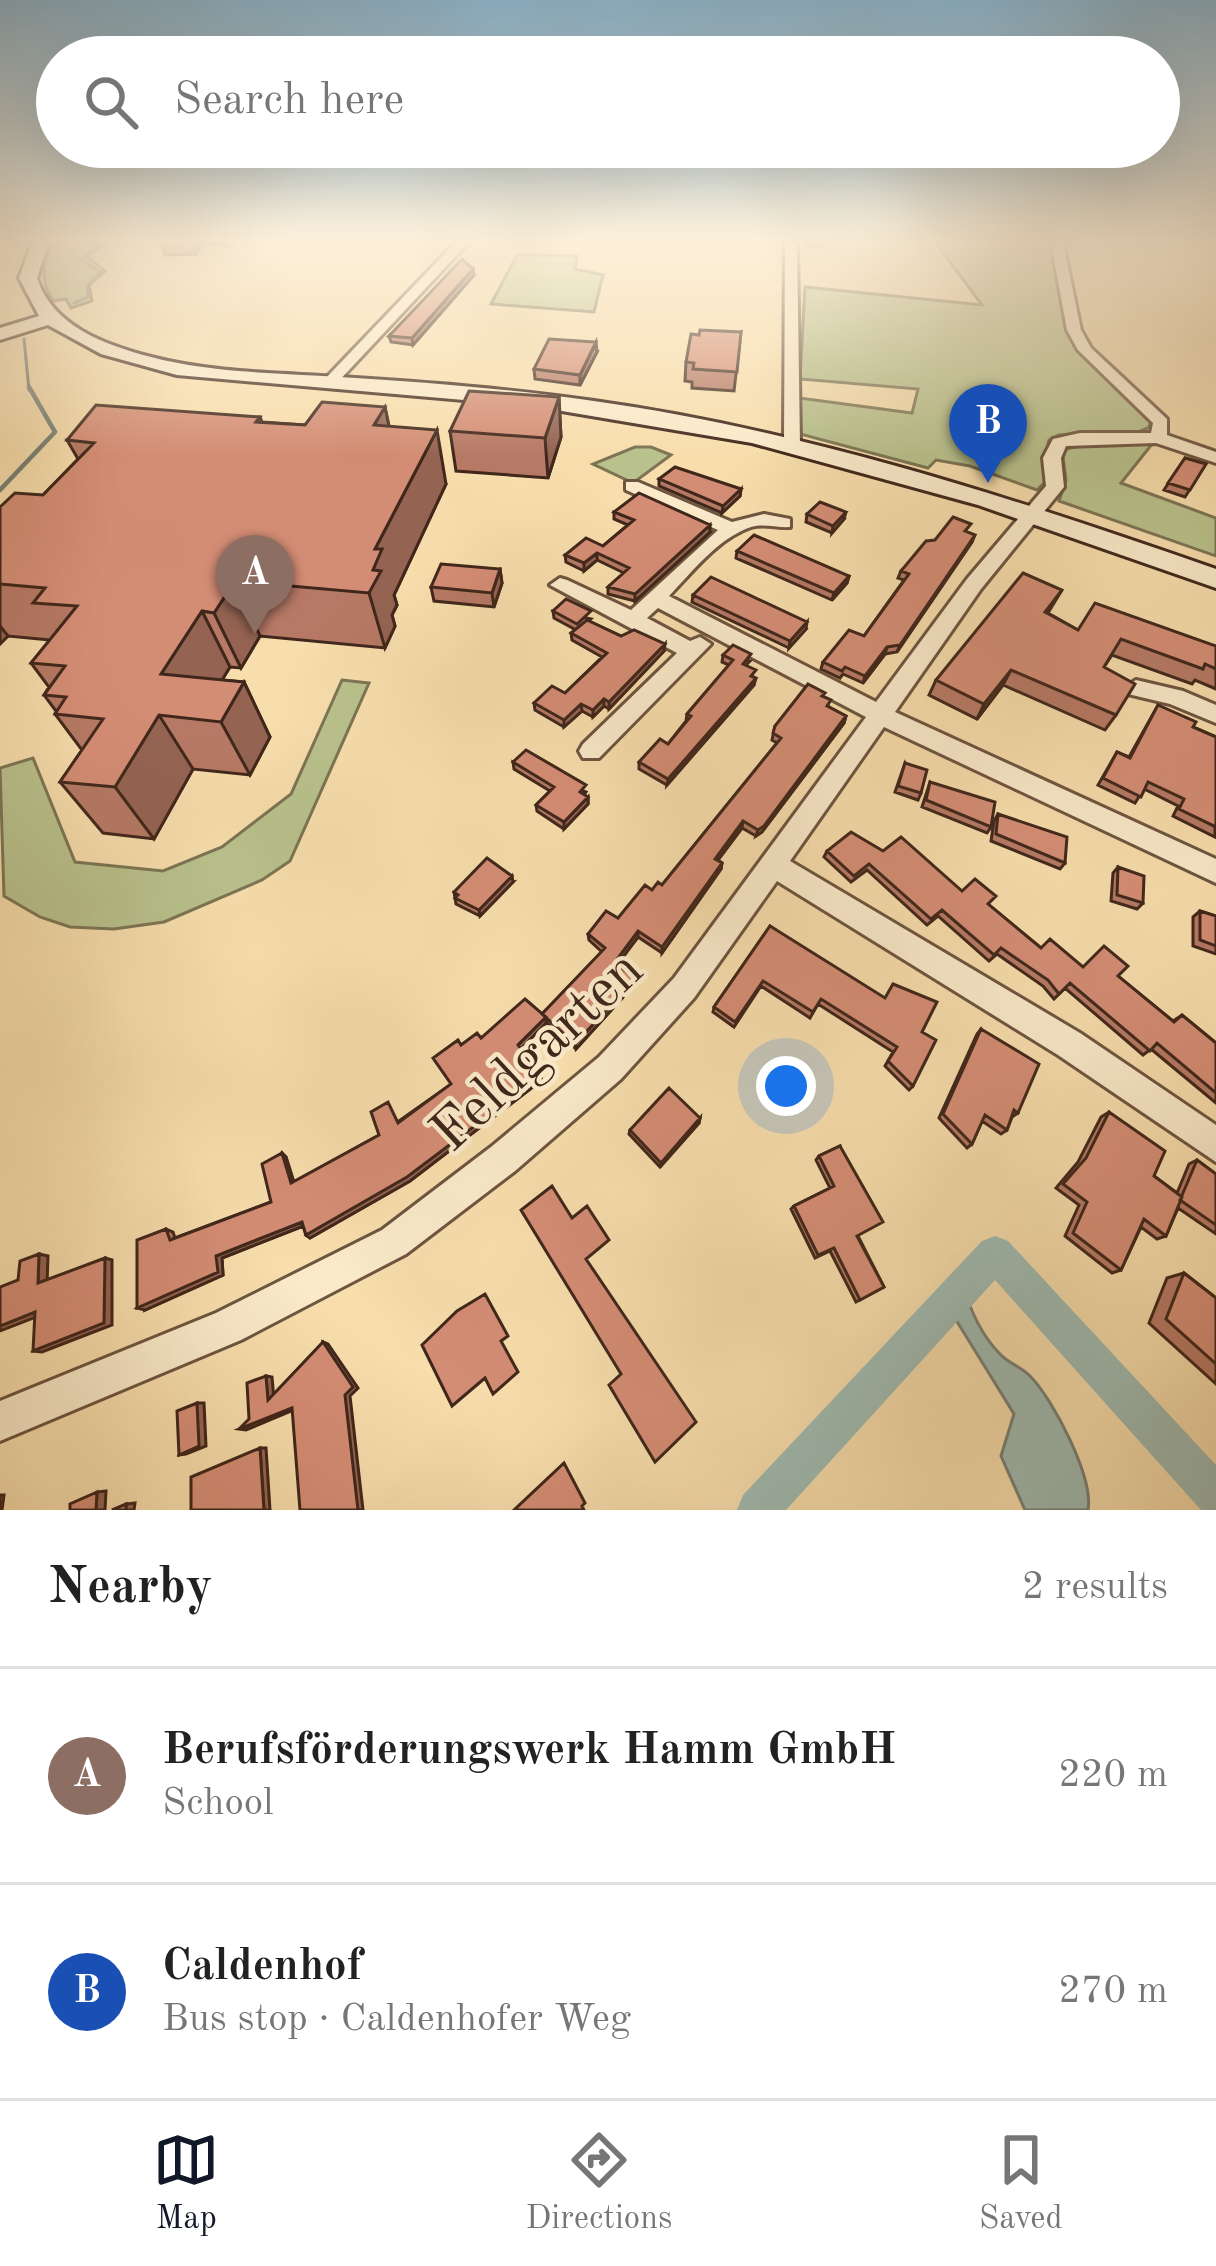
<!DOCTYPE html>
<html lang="en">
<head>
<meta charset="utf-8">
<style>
  body { margin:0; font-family:"Old Standard TT",serif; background:#f2f2f2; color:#222 }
  .you { position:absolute; left:786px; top:1086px; width:42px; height:42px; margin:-30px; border:9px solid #fff; border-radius:50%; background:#1a73e8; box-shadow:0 0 0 18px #1a73e833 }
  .badge { display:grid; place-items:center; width:78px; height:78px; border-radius:50%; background:#111827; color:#fff; font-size:39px; font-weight:700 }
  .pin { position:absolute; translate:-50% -99px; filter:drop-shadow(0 3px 6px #0008) }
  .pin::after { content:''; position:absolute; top:63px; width:42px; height:36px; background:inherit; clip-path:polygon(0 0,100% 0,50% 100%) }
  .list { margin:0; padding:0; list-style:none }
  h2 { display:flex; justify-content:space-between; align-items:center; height:156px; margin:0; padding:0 48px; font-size:51px }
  h2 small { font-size:39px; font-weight:400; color:#767676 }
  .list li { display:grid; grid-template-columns:78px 1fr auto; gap:36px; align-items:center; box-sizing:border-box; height:216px; padding:0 48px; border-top:3px solid #e0e0e0 }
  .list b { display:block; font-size:45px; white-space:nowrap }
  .list p { margin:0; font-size:39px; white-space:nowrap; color:#767676 }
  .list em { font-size:39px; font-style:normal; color:#767676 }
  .icon { flex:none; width:66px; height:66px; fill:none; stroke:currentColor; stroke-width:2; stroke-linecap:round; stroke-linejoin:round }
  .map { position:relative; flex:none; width:1216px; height:1510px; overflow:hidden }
  .search { position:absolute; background:#fff; box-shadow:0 12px 48px #0002; left:36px; right:36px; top:36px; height:132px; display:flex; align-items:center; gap:30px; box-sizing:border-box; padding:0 42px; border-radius:66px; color:#767676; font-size:45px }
  .sheet { height:588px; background:#fff }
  nav { display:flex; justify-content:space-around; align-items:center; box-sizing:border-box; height:168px; border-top:3px solid #e0e0e0; background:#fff; font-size:33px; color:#767676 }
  nav a { display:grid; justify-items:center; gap:6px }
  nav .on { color:#111827 }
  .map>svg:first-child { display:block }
  .green { fill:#b9c28d; stroke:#7c7454; stroke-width:3 }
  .water { fill:#9fbbb2; stroke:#798076; stroke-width:3 }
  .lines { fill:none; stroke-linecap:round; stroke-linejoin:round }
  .stream-far1 { stroke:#798076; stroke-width:3 }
  .stream { stroke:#798076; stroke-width:4.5 }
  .canal { fill:#9fbbb2; fill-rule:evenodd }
  .minor-casing { stroke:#6e5540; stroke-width:6 }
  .secondary-casing { stroke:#40271b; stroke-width:6 }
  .minor { fill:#faeaca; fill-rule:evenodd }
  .secondary { fill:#faeaca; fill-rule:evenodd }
  .wall { fill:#b67965; stroke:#40271b; stroke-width:3 }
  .shaded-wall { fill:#946352; stroke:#40271b; stroke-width:3 }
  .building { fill:#d48d75; stroke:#40271b; stroke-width:3 }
  .labels { text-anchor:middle; stroke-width:9; stroke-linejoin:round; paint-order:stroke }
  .near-street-label { font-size:57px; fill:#40271b; stroke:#faeaca }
</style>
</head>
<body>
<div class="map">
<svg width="1216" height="1510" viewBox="0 0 1216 1510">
  <rect width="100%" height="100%" fill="#f8dead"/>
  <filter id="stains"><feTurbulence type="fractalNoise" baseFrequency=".00167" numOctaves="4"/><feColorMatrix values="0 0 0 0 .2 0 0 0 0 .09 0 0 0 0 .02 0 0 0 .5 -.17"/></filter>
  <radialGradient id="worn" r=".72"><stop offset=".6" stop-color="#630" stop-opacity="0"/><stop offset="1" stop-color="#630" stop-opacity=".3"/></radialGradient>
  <path class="green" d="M53,243H106L87,257L105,271L89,285L92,301L71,308L66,299L53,301C40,280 42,265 53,243Z
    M936,243H1052L1069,324L1153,419L1148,428L1136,433L1059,435L1049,440L1044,458L1049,478L1037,490L970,466L936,460L928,468L785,430L787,415L800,398L912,413L918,389L800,379L805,287L982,305Z
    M517,255L577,256L575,269L603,275L594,312L491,304Z
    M1101,441L1153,443L1121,483L1216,518V556L1059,501L1066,480L1062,450Z
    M635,447H651L671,455L633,483L593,464Z
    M342,680L369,683L290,861L262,880L164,922L114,929L70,927L40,917L4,896L0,768L33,758L75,862L163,871L222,847L291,794Z"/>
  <path class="water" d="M965,1289C970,1311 983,1337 1000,1354C1008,1363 1021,1367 1030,1376C1053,1399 1094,1478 1088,1510H1025L1001,1456L1014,1414L948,1307Z"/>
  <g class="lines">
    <path class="stream-far1" d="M74,303L88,297L87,286L100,272L80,259L101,243
      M24,339L29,390"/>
    <path class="stream" d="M0,490L55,432L29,387"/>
    <path class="canal" d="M995,1236L1008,1241L1216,1465V1510H1201L995,1280L786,1510H737L743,1495L982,1241Z"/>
    <defs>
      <path id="minor" d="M455,243H468L334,386H324V380Z
        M785,243H797L800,444L792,449L784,444Z
        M1051,243H1063L1081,330L1091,348L1167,419V435L1216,452V463L1156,443L1066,446L1061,458L1064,487L981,589L895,712L1216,859V883L884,727L790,861L1080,1033L1216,1125V1162L1058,1055L777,881L694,998L621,1079L515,1171L406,1254L241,1340L0,1441V1401L216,1313L382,1230L491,1147L599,1057L674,978L866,717L658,608L647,618L690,641L700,637L711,644L599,758H583L579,751L583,744L677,653L550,585L560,578L567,580L631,610L718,530L626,490V482H638L732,522L764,514L790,519V527C777,528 764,523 751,527C718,538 692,572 669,596L876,702L967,579L1046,486L1043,458L1053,439L1080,433H1151L1153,423L1078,350L1067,330Z
        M1136,680L1183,691L1216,705V723L1170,704L1128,694L1125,688Z"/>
      <path id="secondary" d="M32,243H48L37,278C52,326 105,345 151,357C212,373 277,373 340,377C425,382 510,389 594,401C808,431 1013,498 1216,569V588L978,505L752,443L532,406L177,375L101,354L48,325L0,340V328L39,316L19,278Z"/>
    </defs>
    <use href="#minor" class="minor-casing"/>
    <use href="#secondary" class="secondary-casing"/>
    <use href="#minor" class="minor"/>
    <use href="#secondary" class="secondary"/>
  </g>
  <path class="wall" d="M160,243H231L228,246L203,243L196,254L165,255L162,245L163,243Z
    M806,243H825L824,247L806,245Z
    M473,269L474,275L413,345L391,342L389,336Z
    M741,332L734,391L692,388V382L685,381L686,362Z
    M597,352L580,385L535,379L534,369Z
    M559,397L561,437L548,478L456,471L450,431Z
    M385,407L389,426L446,484L394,595L397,605L392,615L395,626L385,648L260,636L241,668L230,667L222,680L244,682L270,737L250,775L193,769L154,839L103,833L60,782L82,750L55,714L56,711L44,695L49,687L31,663L50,640L8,636L0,644V507L43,495L78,459L67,440L260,417L262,422L305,425Z
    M1185,458L1206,464L1185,497L1164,490Z
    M659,479L741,489L740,496L722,513L659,486Z
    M614,512L710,532L635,601L608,594V587L624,573L597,560L584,571L566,562L565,555L603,546L628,525L614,519Z
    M807,514L844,519L832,533L806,522Z
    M967,532L972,542L897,652L885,654L863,683L843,674L840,678L821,669L823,662L864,636L904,580L898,578L901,571L935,540Z
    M737,551L849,576L847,583L832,600L736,558Z
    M500,569L502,583L494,607L434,601L431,587Z
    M1062,590L1048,613L1078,630L1216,646V689L1195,680L1192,684L1112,655L1104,667L1116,715L1105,730L1003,685L977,719L929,695L936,680Z
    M693,595L806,629L789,648L692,602Z
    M553,611L591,619L589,621L621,636L664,651L609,709L604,706L593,717L582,711L564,727L535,710L534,703L565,693L602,657L572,640L571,633L576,630L554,618Z
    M723,655L750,661L746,665L754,678V685L667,785L639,769V762L668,744L686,721L687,714L729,665L722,662Z
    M824,697L829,707L846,716L844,723L762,832L756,836L742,828L718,860L722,863L721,869L662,953L638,937L617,964L635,984L576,1049L546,1022L521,1048L542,1080L410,1181L310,1238L306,1235L303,1226L222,1258L223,1275L145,1310L166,1229L173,1232L175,1238L271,1202L282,1153L286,1157L294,1182L379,1135L450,1085L461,1045L542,1014L602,952L589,940L588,934L618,918L652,890L662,885L777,743L772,740L775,726Z
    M1158,705L1193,727L1216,737L1215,837L1173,816L1178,806L1144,789L1135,803L1098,785L1117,752L1129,757Z
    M513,762L586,792L584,795L588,797V804L564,829L537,811L536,805L550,791L514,769Z
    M905,763L921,793L918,800L895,792Z
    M930,782L991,827L987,833L922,807Z
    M998,814L1065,863L1060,869L991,841L994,821Z
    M827,851H883L989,905L1041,948L1083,967L1118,976L1173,1021L1182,1015L1216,1043V1103L1151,1049L1143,1055L1065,988L1054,999L1043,986L997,954L989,961L938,916L927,925L867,870L851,882L824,857Z
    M1118,867L1143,903L1137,909L1111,901L1113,873Z
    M513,882L480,916L456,904L454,892Z
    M1200,911L1216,916V954L1193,946V917Z
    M770,926L922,1032L913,1086L909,1090L885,1066L893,1052L818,1004L810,1018L761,986L734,1027L713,1012L714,1007Z
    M981,1029L1018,1113L1012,1117L1007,1130L1001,1134L982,1121L972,1144L967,1148L939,1118L977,1034Z
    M1109,1112L1154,1176L1177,1193L1189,1164L1197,1160L1216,1174V1234L1178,1208L1166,1236L1157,1239L1141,1227L1121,1270L1112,1273L1065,1236L1079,1205L1056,1188L1078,1162L1101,1117Z
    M700,1118L699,1123L660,1167L629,1134L630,1130Z
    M840,1146L858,1236L884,1287L856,1302L830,1251L815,1258L791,1209L794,1206L830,1188L816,1160L819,1156Z
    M1184,1273L1216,1298V1384L1149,1323L1167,1278Z"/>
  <path class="shaded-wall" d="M194,243H202L196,254L193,244Z
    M473,269L474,275L413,345L412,338Z
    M596,342L597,352L580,385V375Z
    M559,397L561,437L548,478L545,438Z
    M385,407L396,461L374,425Z
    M437,430L446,484L394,595L397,605L392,615L395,626L385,648L369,593L375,549Z
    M741,489L740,496L722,513L723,506Z
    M846,512L844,519L832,533L833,526Z
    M710,525V532L635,601V594Z
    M975,535L972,542L897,652L900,645Z
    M597,553V560L584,571V563Z
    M500,569L502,583L494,607L492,593Z
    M849,576L847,583L832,600L834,593Z
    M235,581L260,636L241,668L214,613Z
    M202,611L230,667L198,719L161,674Z
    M807,622L806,629L789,648L790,641Z
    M0,626L8,636L0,644Z
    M665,644L664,651L609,709V702Z
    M887,647L885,654L863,683L865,676Z
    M1011,670L1003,685L977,719L984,704Z
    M756,678L754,685L667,785L668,779Z
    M244,682L270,737L250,775L221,722Z
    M604,699V706L593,717V710Z
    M581,704L582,711L564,727V720Z
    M159,715L193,769L154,839L115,787Z
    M846,716L844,723L762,832L756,836L758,830Z
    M588,797V804L564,829V822Z
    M743,821L742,828L714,865L715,859Z
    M722,863L721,869L662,953V947Z
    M512,876L513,882L480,916L479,910Z
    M638,931V937L615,968V962Z
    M635,979V984L576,1049L575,1044Z
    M546,1017V1023L520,1050L518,1045Z
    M541,1076L542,1080L410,1181L310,1238L306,1235Z
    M700,1118L699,1123L660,1167L661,1163Z
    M282,1153L286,1157L295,1187L291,1183Z
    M302,1222L306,1225L222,1258L223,1275L145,1310L137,1308L216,1256Z
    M39,1254L48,1256L47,1285L38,1283Z
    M105,1258L112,1260V1325L42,1352L33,1351Z
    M35,1312L44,1314L0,1331V1326Z
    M323,1342L328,1344L358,1388L350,1396L363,1510H358Z
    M266,1376L272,1377L274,1400H268Z
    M197,1403H204L206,1446L186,1454L179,1455Z
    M292,1408H298L246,1430L239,1429Z
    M260,1448H266L270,1510H264Z
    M106,1491L105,1510H96L97,1492Z
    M0,1495H4L2,1510H0Z
    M135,1503L134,1510H126V1504Z"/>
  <path class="building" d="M163,243H194L162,245Z
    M462,259L473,269L412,338L389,336Z
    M700,330L741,332L737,372L693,369L694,363L686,362L691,334L699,335Z
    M549,339L596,342L580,375L534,369Z
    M469,391L559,397L545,438L450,431Z
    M322,402L385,407L374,425L437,430L375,549H382L373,570L381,571L369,593L235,581L214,613L202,611L161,674L244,682L221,722L159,715L115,787L60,782L103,719L55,714L66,697L44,695L65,666L31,663L77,606L33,603L45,588L0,584V507L15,493L43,495L94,443L67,440L96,405L260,417L256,422L305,425Z
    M1185,458L1206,464L1190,490L1168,483Z
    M675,467L741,489L723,506L659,479Z
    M639,493L710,525L635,594L608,587L629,568L597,553L584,563L565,555L586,538L603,546L634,520L614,512Z
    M820,502L846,512L833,526L807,514Z
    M953,517L971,524L965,531L975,535L900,645L887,647L865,676L845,667L842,671L823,662L849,630L864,636L909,574L901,571L926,541L935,540Z
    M754,535L849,576L834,593L737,551Z
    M441,564L500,569L492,593L431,587Z
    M1023,573L1062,590L1045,612L1078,630L1095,603L1216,646V669L1205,664L1203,669L1121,639L1104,667L1135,684L1116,715L1011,670L984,704L936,680Z
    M711,577L807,622L790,641L693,595Z
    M566,599L591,611L577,624L553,611Z
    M587,620L621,636L634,630L665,644L609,702L604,699L593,710L581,704L564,720L534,703L552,686L565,693L607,653L571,633Z
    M733,645L751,654L743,664L756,670L751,676L756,678L668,779L639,762L660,739L668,744L691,716L687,714L733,660L723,655Z
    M808,684L825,693L822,696L831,700L827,706L846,716L764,826L758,830L743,821L715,859L722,863L662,947L638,931L615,962L635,979L575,1044L542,1014L605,948L588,934L606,911L618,918L645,885L652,890L658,882L662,885L781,738L773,733L775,726Z
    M1158,705L1196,722L1193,727L1216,737V827L1179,809L1184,799L1148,782L1141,797L1103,778L1117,752L1130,758Z
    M526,750L586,785L580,792L588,797L564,822L536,805L554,787L513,762Z
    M905,763L927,770L921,793L898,786Z
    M930,782L995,802L991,827L926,800Z
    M998,814L1067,837L1065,863L996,834Z
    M851,832L883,851L901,837L962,891L975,879L996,896L988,904L1041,948L1050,939L1083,967L1104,946L1128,966L1118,976L1174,1022L1182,1015L1216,1043V1093L1157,1043L1150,1051L1070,983L1059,994L1048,980L1001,948L994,955L942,910L931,919L869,864L854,876L827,851Z
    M487,858L512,876L479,910L455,898L458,895L454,892Z
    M1118,867L1144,876L1143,903L1117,895Z
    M1200,911L1216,916V946L1200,940Z
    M770,926L885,998L893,984L937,1002L922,1032L936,1040L913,1086L888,1061L897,1047L821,999L813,1012L763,981L735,1022L714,1007Z
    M525,999L546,1017L518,1045L541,1076L407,1177L306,1235L302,1222L216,1256L218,1272L137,1308V1240L166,1229L170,1240L271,1202L262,1164L282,1153L291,1183L379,1135L371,1112L388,1102L398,1123L451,1084L433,1058L458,1040L461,1045L477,1033L481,1038Z
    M981,1029L1039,1064L1018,1113L1014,1110L1007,1130L985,1115L972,1144L943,1114Z
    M669,1088L700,1118L661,1163L630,1130Z
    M1109,1112L1165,1151L1154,1176L1182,1197L1166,1236L1144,1219L1121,1270L1073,1233L1087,1202L1063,1184L1086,1158Z
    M840,1146L883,1222L857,1236L884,1287L860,1300L834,1248L818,1255L794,1206L834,1186L819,1156Z
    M1197,1160L1216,1174V1225L1180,1200Z
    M552,1186L572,1218L587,1206L609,1240L586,1259L696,1422L655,1462L609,1385L621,1374L521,1210Z
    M39,1254L38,1283L105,1258L104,1323L33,1351L35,1312L0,1326V1287L18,1280L20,1261Z
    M1184,1273L1216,1298V1364L1166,1319Z
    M485,1294L508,1336L501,1341L518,1372L493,1394L485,1378L452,1406L422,1345L457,1311Z
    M323,1342L353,1387L345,1395L358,1510H300L292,1408L239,1429L249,1419L247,1383L266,1376L268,1400Z
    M197,1403L199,1446L179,1455L177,1411Z
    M260,1448L264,1510H191V1477Z
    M564,1463L585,1503L582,1506L584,1510H514Z
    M97,1492L96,1510H70V1504Z
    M126,1504V1510H112Z"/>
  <linearGradient id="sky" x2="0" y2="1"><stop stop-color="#8bb7d2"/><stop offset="0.53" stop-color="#fcf0da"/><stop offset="1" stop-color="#fcf0da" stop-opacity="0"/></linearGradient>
  <rect width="1216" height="455" fill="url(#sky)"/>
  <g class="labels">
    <g class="near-street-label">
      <text transform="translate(535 1049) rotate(-43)" y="20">Feldgarten</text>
    </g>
  </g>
  <rect width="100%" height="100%" filter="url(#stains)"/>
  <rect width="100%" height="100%" fill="url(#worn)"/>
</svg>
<div class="you"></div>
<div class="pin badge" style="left:255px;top:634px;background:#8d6e63">A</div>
<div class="pin badge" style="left:988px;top:483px;background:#1a4fb4">B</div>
<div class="search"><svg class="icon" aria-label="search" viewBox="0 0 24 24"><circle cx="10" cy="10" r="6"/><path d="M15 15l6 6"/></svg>Search here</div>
</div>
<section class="sheet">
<h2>Nearby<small>2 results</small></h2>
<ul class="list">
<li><span class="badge" style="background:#8d6e63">A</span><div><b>Berufsförderungswerk Hamm GmbH</b><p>School</p></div><em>220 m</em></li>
<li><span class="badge" style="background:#1a4fb4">B</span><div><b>Caldenhof</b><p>Bus stop · Caldenhofer Weg</p></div><em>270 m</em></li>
</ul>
</section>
<nav>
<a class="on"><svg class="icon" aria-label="map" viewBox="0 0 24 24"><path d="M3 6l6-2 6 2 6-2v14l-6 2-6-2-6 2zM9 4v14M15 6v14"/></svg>Map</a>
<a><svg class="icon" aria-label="directions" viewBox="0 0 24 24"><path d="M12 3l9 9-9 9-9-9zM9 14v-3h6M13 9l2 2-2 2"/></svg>Directions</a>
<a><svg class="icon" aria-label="saved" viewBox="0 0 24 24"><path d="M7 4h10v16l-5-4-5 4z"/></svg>Saved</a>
</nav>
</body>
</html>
